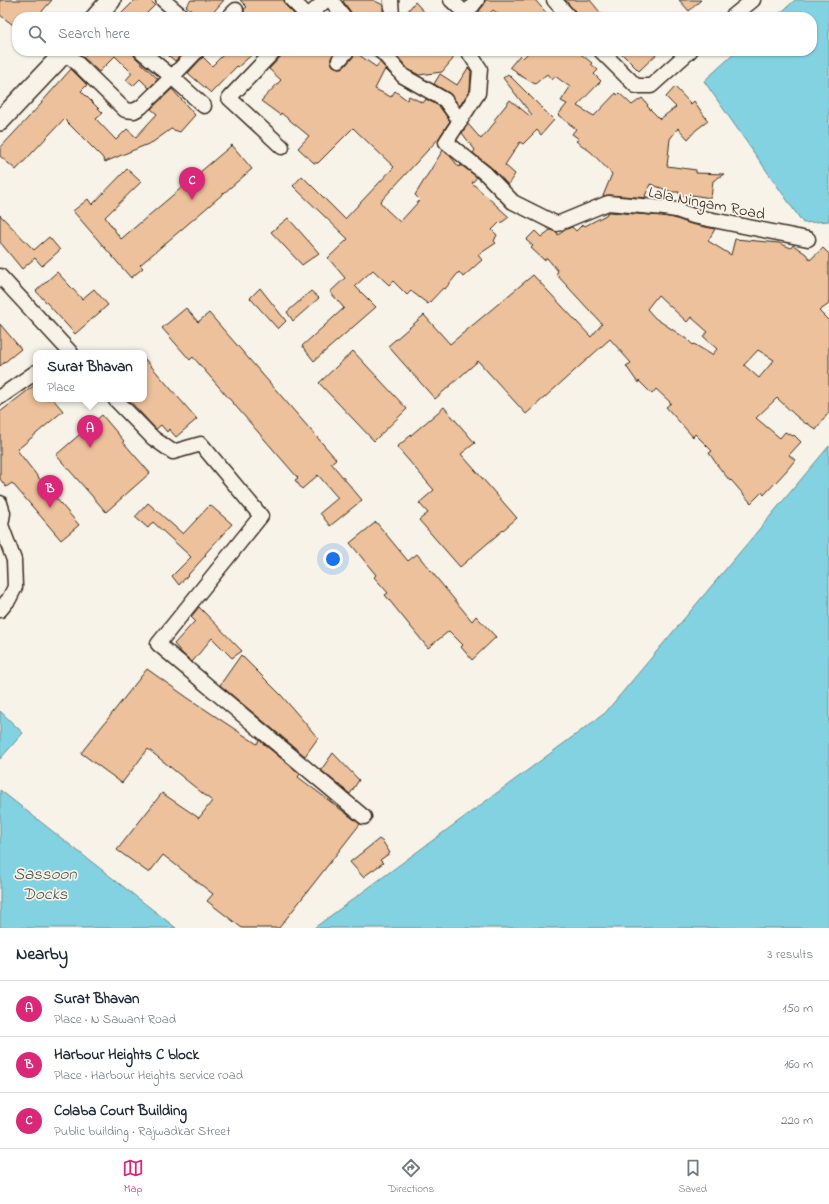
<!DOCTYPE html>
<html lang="en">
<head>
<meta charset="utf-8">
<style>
  body { margin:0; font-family:"Indie Flower",sans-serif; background:#f2f2f3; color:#1f2937 }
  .you { position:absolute; left:333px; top:559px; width:14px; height:14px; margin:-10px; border:3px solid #fff; border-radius:50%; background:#1a73e8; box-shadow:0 0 0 6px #1a73e833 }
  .badge { display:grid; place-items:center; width:26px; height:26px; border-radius:50%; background:#db2777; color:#fff; font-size:13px; font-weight:700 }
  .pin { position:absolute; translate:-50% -33px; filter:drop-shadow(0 1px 2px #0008) }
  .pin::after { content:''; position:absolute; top:21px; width:14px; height:12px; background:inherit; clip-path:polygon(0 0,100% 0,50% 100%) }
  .popup { position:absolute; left:33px; top:350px; width:114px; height:52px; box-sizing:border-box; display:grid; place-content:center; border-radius:8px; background:#fff; filter:drop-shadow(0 1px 3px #0005); font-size:13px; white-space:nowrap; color:#747a83 }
  .popup b { font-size:15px; color:#1f2937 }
  .popup::after { content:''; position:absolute; left:50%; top:100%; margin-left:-8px; border:8px solid transparent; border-top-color:#fff }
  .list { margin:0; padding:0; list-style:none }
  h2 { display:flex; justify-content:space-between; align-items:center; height:52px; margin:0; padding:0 16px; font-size:17px }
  h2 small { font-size:13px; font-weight:400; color:#747a83 }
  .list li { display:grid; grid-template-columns:26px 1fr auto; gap:12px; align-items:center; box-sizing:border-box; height:56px; padding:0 16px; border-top:1px solid #e0e1e3 }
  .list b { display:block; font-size:15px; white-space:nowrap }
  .list p { margin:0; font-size:13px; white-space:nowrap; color:#747a83 }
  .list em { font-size:13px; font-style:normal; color:#747a83 }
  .icon { flex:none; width:22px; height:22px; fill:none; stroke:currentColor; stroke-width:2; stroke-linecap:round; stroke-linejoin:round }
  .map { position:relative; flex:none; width:829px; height:928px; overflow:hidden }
  .search { position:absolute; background:#fff; box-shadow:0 1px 3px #0004; left:12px; right:12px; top:12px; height:44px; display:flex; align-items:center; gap:10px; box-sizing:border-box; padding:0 14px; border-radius:16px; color:#747a83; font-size:15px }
  .sheet { height:220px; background:#fff }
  nav { display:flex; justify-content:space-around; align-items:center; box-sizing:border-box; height:56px; border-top:1px solid #e0e1e3; background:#fff; font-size:11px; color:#747a83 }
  nav a { display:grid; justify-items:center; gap:2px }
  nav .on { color:#db2777 }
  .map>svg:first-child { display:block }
  .water { fill:#83d2e1; stroke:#668f93 }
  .building { fill:#ecc19b; stroke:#3b2a1e; fill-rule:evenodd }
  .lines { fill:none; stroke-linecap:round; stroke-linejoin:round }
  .minor-casing { stroke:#3b2a1e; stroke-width:17 }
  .secondary-casing { stroke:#3b2a1e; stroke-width:22 }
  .minor { stroke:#f7f3e8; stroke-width:14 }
  .secondary { stroke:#f7f3e8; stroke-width:19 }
  .labels { text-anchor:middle; stroke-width:3.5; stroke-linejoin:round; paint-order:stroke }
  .street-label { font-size:16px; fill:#3b2a1e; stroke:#f7f3e8 }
  .water-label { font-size:17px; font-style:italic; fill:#4d544f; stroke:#f7f3e8 }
</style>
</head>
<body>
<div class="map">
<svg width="829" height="928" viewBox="0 0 829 928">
  <rect width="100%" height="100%" fill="#f7f3e8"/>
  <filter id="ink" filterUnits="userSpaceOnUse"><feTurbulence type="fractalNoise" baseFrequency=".025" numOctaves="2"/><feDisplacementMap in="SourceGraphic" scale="8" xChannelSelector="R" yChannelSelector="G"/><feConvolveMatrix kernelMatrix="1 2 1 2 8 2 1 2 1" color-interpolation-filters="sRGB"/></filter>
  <g filter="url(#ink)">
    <path class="water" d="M795,0H829V221L803,223L704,81L737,51H812V17H776Z
      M829,446V928H314L605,713Z
      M0,711L23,733L0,759Z
      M0,790L176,928H0Z"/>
    <path class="building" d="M0,0H52L37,17H17V28L0,15Z
      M135,0H150L155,5L143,17H118Z
      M191,0H224L209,17H199L186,6Z
      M240,0H284L286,6L297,17H241L244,13V9L247,7Z
      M344,0H373L383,5V17H352L351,12L343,1Z
      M485,0H535L550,17H502L493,10L486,17L479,11L484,5Z
      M565,0H590L604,17H579L575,11Z
      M679,0H701L689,11Z
      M415,2L429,17H403Z
      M90,51H131L136,58L158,79L149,88L140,79L133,86L126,80L132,73L115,56L99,72L83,57Z
      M163,51H185L175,61Z
      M227,51H256L238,67L237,66L211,93L188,73L203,57L212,66Z
      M286,51H336L331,58V62L333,66L338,68H342L345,66L353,57L355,52L376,67L380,62L393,77L385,69L375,89L391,97L395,91L407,100L409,96L423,103L426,99L439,106L450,121L439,138L380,202L387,210L400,222L420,200L415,195L443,150L450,156L459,167L461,165L477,177L472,183L509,217L501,223L500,222L492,230L497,235L494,241L496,243L478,255L482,260L463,277L459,272L445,289L443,288L428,304L411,291L407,295L393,281L389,285L373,270L355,286L376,307L314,361L302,346L344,308L330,292L345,278L328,258L348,239L293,186L302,176L345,219L394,167L353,128L318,163H314L298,148L309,136L281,113L280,115L261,101L281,80L269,69Z
      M393,51H434L436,53L438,51H452L453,59L442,72L419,75L408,69Z
      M530,51H577L592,63L591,64L598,70L594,74L601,81L577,106L594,116L616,93L617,95L619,93L632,105L642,98L648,105L647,106L660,119L676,107L666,97L675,87L691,104L694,101L708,121L696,130L688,139L678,128L670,139L667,166L696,170V173L724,174L713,181L711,198L692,195L691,199L679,194V192H672L650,184L645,196L649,198L609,195L603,196L612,174L591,152L576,141L579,139L572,134L576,129L558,115L567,104L561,101L570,87L555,76L552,80L547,74L535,84L516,73L517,72L510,67L520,55L523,58Z
      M619,51H660L639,71Z
      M468,68L471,71L470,90L460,106L449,93L434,84L440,74L457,85Z
      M71,69L87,85L81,91L103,113L96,119L116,140L127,129L136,137L157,114L151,109L172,89L195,115L180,132L171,129L153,142L105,162L102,157L64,119L16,170L0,156V148L42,103H41Z
      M508,74L554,120L541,135L537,130L523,144L520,142L505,165L515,174L508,185L492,168L473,153L475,150L462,133L468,124L481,139L496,121L494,120L510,100L530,116L532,115L503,78Z
      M232,145L252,169L140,265L143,268L131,278L73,211L88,199L92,205L127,169L141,182L105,217L121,239Z
      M609,212L663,216L674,218L691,224L715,229L708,241L731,255L735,239L779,243L791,248L793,245L806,254L810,260L823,248L829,254V304L819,311L829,321V412L816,430L807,423L806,424L796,416L777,398L756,418L780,438L785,432L793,436L794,435L801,442L789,455L795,460L787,470L764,495L762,492L751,503L731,480L730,481L718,466L709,453L712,451L695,434L693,437L666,407L671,403L656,389L652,394L639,381L638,383L626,366L631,363L610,339L526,414L478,361L435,399L388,346L424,315L450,344L533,275L591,337L602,324L556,274L558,271L547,258L544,260L531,248L533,246L526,240L535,231L541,237L550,230L557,232L558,235L565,230L572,227L576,231L583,224L585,226L606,215L607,213ZM658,295L687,322L691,317L708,332L703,336L717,349L712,355L694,344L693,345L688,340L655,318L647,309ZM758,350L774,360L759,378L744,365Z
      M0,215L34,250L49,237L60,250L42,266L35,258L22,269L0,242Z
      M288,218L319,253L302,265L271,232Z
      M57,272L82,299L94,289L108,305L75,334L36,291Z
      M260,288L286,321L278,329L250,298Z
      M311,291L319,298L293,321L287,312Z
      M186,308L198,322L209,313L336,459L331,463L362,500L330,526L320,513L338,498L318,475L302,489L295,480L298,478L193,357L190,360L162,328Z
      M0,324L21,349L0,366Z
      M353,351L407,409L374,441L319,383Z
      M144,358L197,419L176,437L169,429L167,432L161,425L156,429L128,399H144Z
      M36,384V399H53L63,411L17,450L38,477L79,525L61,540L12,483L6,487L0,479V412Z
      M444,407L475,443L461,454L517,518L460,567L419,520L428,513L419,503L434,490L397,447Z
      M102,415L124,441L123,442L150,473L106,512L56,455Z
      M148,503L183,534L210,505L232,524L205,554L206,555L179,585L172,576L191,557L153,522L148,528L135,517Z
      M376,522L408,561L417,554L472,621L476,616L496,637L472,660L461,647L463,645L449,631L428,648L385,595L388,593L374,577L376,575L350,543Z
      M199,607L242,651L232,658L212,638L192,662L183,654L174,644L195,621L191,617Z
      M241,655L281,695L318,738L305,756L220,685Z
      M147,669L188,698L257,744L259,740L300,774L298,777L360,824L279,928H242L207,901L213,894L163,855L149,873L117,850L162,793L199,818L212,801L148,749L122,783L81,753Z
      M333,753L359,780L350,794L321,770Z
      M379,839L383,842L390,853L380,860L383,863L363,877L350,862Z"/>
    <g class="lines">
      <defs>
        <path id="minor" d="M163,0L183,17
          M292,0L308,16
          M331,0L344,17
          M391,0L392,17
          M451,0L466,14
          M554,0L569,17
          M229,17L236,10
          M307,17L326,0
          M465,17L466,14L477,0
          M732,17L753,0
          M141,51L172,77L204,106
          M274,51L229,98L282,147
          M380,51L384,54L403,76L445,100L460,121
          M468,51L480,69L478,93L446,142L486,174L513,202L557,224L608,203L664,208L676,210L693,216L808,239
          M601,51L636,86H651L690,51
          M64,52L76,62L125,110L134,111L141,107L172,77L197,51
          M339,60L347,51
          M0,276L71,353
          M0,397L36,372
          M115,399L153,438L173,452L201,444L261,516L158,644L364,817
          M0,503L3,513L1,525L14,560L15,587L9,599L0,610"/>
        <path id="secondary" d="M96,17L111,0
          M0,121L66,51"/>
      </defs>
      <use href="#minor" class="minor-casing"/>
      <use href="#secondary" class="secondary-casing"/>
      <use href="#minor" class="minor"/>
      <use href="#secondary" class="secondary"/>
    </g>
  </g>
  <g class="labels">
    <g class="street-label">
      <text transform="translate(707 202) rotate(11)" y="6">Lala Ningam Road</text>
    </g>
    <g class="water-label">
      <text x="45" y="879">Sassoon<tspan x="45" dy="20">Docks</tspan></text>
    </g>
  </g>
</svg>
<div class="you"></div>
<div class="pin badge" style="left:90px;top:448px">A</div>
<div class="popup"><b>Surat Bhavan</b>Place</div>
<div class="pin badge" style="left:50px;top:508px">B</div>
<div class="pin badge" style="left:192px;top:200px">C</div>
<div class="search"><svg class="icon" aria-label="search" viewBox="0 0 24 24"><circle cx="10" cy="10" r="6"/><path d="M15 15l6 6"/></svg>Search here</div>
</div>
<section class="sheet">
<h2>Nearby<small>3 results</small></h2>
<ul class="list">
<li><span class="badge">A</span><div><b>Surat Bhavan</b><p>Place · N Sawant Road</p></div><em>150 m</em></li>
<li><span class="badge">B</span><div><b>Harbour Heights C block</b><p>Place · Harbour Heights service road</p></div><em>160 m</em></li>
<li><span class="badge">C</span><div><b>Colaba Court Building</b><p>Public building · Rajwadkar Street</p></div><em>220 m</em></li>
</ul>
</section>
<nav>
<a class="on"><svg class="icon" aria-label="map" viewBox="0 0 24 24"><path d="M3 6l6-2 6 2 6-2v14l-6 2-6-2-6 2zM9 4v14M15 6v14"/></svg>Map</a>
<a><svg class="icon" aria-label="directions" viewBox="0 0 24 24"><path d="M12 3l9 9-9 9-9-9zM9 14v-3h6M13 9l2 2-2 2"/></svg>Directions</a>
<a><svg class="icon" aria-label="saved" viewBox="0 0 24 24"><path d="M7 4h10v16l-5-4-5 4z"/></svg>Saved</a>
</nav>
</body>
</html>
